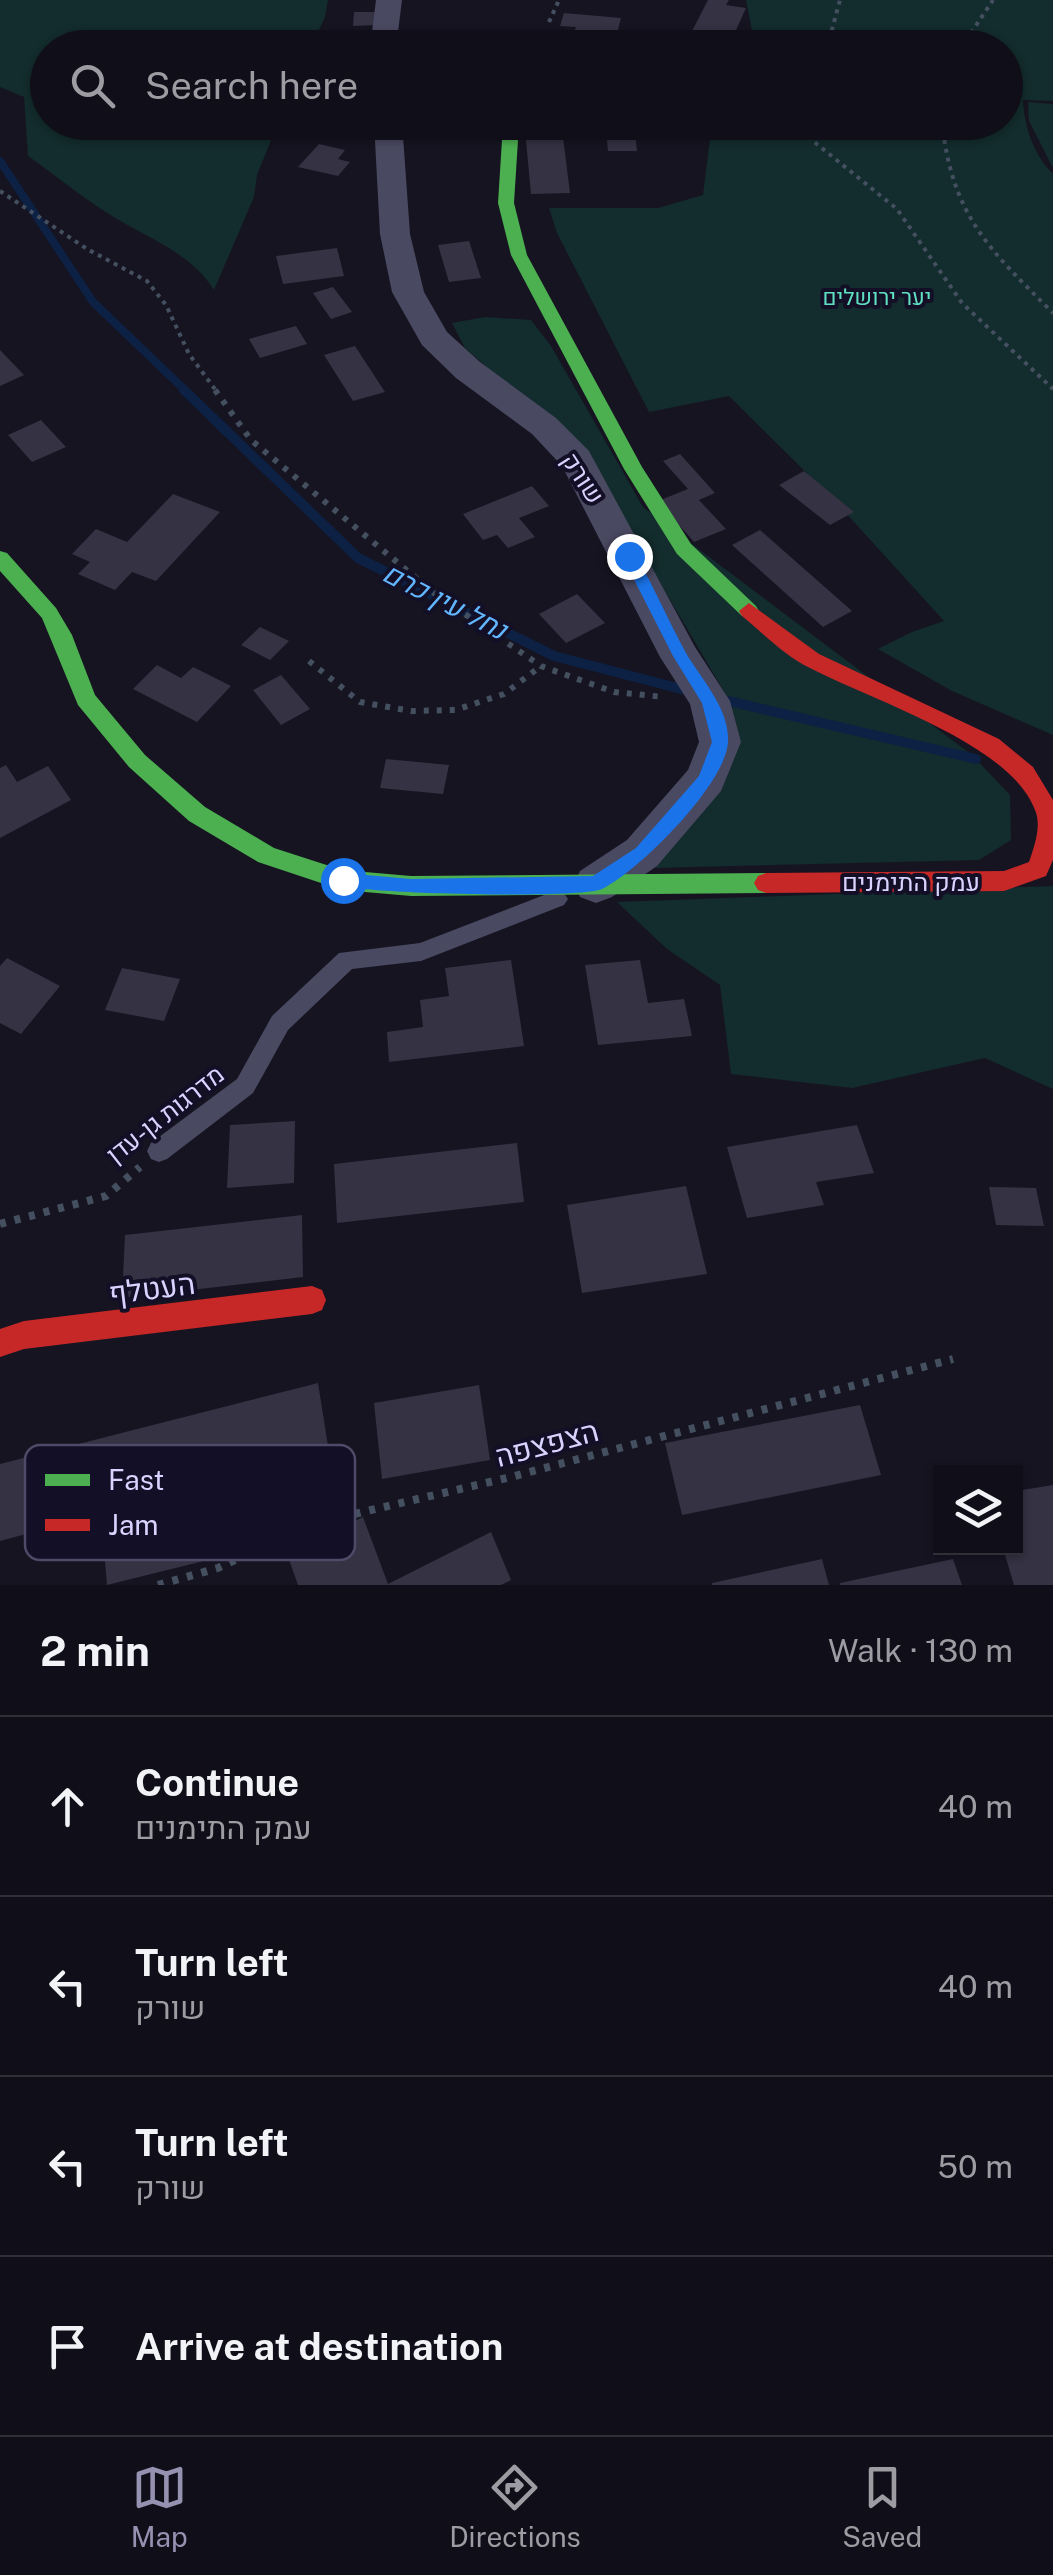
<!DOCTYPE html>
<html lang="en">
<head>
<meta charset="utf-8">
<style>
  body { margin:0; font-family:"Public Sans",Heebo,sans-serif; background:#1e1d26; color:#f1f3f6 }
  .controls { position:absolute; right:30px; bottom:30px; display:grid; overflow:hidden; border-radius:0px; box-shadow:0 2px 8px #0004 }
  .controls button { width:90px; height:90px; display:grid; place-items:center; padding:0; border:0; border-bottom:2px solid #302f38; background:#100f19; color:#f1f3f6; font:50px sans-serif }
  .stop { position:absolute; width:30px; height:30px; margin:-22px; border:8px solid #1a73e8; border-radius:50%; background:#fff }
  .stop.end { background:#1a73e8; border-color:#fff; box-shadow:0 2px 10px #0008 }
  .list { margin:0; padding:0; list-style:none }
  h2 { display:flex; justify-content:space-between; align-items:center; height:130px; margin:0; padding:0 40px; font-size:42px }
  h2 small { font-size:32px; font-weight:400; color:#9c9ca2 }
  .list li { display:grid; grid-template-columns:65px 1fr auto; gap:30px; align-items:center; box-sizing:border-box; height:180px; padding:0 40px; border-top:2px solid #302f38 }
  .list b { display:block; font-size:38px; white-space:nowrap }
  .list p { margin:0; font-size:32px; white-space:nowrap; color:#9c9ca2 }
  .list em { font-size:32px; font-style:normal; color:#9c9ca2 }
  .icon { flex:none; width:55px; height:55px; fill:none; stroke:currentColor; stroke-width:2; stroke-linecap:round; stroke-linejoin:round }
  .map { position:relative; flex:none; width:1053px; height:1585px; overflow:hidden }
  .search { position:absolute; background:#100f19; box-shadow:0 2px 8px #0004; left:30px; right:30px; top:30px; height:110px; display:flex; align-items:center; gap:25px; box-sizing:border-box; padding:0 35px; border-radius:55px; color:#9c9ca2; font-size:38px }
  .sheet { height:850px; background:#100f19 }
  nav { display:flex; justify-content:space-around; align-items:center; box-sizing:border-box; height:140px; border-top:2px solid #302f38; background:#100f19; font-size:28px; color:#9c9ca2 }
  nav a { display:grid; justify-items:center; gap:5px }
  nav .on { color:#9591b1 }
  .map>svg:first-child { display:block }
  .green { fill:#132c2d }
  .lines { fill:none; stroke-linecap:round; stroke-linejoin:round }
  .stream-far1 { stroke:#0d2144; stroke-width:8 }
  .stream { stroke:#0d2144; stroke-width:10 }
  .building { fill:#343243 }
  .path-far2 { stroke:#44505f; stroke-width:4; stroke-dasharray:4 5; stroke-linecap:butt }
  .path-far1 { stroke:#44505f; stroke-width:6; stroke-dasharray:5 8; stroke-linecap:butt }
  .path { stroke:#44505f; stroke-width:8; stroke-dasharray:6 9; stroke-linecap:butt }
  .lane { fill:#4a4962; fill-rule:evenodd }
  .street { fill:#4a4962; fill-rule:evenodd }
  .fast { fill:#4caf50; fill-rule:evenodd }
  .jam { fill:#c62828; fill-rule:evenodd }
  .route { fill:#1a73e8 }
  .labels { text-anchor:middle; stroke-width:8; stroke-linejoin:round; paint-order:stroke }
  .far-park-label { font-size:22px; fill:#5fe0c0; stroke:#130f26 }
  .street-label { font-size:25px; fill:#d9d4ff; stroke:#130f26 }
  .water-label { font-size:28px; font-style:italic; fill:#62b6ff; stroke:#130f26 }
  .near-street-label { font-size:30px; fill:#d9d4ff; stroke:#130f26 }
  .key { fill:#130f26; stroke:#4e4a67; stroke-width:2.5 }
  .key-label { font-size:28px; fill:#d9d4ff }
</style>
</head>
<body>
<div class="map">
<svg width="1053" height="1585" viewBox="0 0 1053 1585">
  <rect width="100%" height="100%" fill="#161421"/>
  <path class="green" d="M0,0H328L325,17L311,47L48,48V122L278,123L257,175L254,197L214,290C191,253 148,238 112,216C83,198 56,176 28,156L24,97L0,87Z
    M746,0H1053V101L1023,100C1024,127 1034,155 1053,174V735L952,691L878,649L912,632L944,621L834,500L729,396L649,412L557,233L549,208H658L703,195L712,123L1006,122V48L750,47L752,30Z
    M1028,102L1053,104V168L1029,121Z
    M485,317L531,320L551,346L643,507L972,755L1010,795L1011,840L979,860L655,868L729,700L583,452L465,348L452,323Z
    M1053,886V1089L985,1058L852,1088L731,1074L720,985L667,949L617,902Z"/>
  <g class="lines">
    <path class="stream-far1" d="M0,161L93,302L187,392"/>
    <path class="stream" d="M184,390L358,558L554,656L693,692
      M716,698L976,759"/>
  </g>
  <path class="building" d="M708,0H729L726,5L746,8L732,39L691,33Z
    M354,12H378L377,25L353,26Z
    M564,13L621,18L615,42L572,38L576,27L560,26Z
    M629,34L650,35L649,48H628Z
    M590,125H634L637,151H608L607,140H590Z
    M562,129L570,193L531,194L525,130Z
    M319,144L345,150L338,159L350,162L338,176L298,167Z
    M469,241L481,278L449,282L438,245Z
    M337,248L344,276L283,284L276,256Z
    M333,287L352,312L331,319L313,293Z
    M296,326L307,344L260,358L249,339Z
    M355,346L385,392L353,401L324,355Z
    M0,350L24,375L0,386Z
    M41,420L66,447L32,462L8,435Z
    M680,454L715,493L699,500L726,529L694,542L658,501L688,489L663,461Z
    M804,471L854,512L830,525L779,485Z
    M532,486L549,506L519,518L535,537L508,548L497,535L483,540L463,514Z
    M173,494L220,512L156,581L132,572L115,590L78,574L90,562L72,554L96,529L127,542Z
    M760,530L852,611L823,627L732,545Z
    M577,594L605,623L566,643L539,614Z
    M260,627L289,641L270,660L241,645Z
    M157,665L181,678L193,667L231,686L197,722L133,689Z
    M281,675L310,709L281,725L253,690Z
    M386,759L449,765L443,794L380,788Z
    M6,765L17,782L48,766L71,800L0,838V768Z
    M7,958L60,986L21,1034L0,1023V966Z
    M511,960L524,1046L389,1062L387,1032L423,1027L420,1000L449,996L445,968Z
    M640,960L648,1003L684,999L692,1036L598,1045L585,965Z
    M122,968L180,979L164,1021L105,1010Z
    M295,1121L294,1183L227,1188L230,1125Z
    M857,1125L874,1173L816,1182L824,1205L747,1218L727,1147Z
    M517,1143L524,1202L337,1223L334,1164Z
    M686,1186L707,1274L582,1293L567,1205Z
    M989,1187L1036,1188L1044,1226L996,1225Z
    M302,1215L303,1277L122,1298L125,1235Z
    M318,1383L332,1471L225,1500L232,1554L107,1585L101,1514L0,1541V1464Z
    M479,1385L490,1460L382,1479L374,1403Z
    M860,1405L881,1475L682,1515L665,1443Z
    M1053,1485V1585H1014L1003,1548H1016V1491Z
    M363,1517L388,1584L491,1532L511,1580L501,1585H298L287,1554Z
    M822,1559L829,1585H712V1583Z
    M953,1559L962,1585H840V1583Z"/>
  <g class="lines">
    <path class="path-far2" d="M549,22L559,0
      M827,48L840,0
      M961,48L993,0
      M805,122L802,132L897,209L962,303L1053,389
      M942,122C952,216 989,249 1053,313
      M0,191L87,249L147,281L166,305L189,354L217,392"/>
    <path class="path-far1" d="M215,390L251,440L434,593L541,666L614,692L664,697
      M309,661L360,702L411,711L455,710L504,694L541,666"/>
    <path class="path" d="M0,1224L106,1196L140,1167
      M158,1585L218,1568L312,1524L511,1477L953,1359"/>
    <path class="lane" d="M557,890L564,893L568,899L564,905L421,961L352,969L288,1030L253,1093L167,1159L159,1162L151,1159L147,1151L151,1143L237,1079L272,1016L339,953L420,943Z"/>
    <path class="street" d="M376,0H402L396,48H370Z
      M539,39L548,41L552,48H526L530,41Z
      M374,122H402L410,234L424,292L447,332L480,362L556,418L589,451L695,647L730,701L741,742L721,791L657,866L612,897L596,903L580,897L574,884L580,871L627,840L688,770L699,742L690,704L660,657L562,466L532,434L456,378L422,345L392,292L380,234Z"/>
    <path class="fast" d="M510,122H525L518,140L514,203L527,255L642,467L691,544L756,606L759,611L756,616H742L677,554L624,469L511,255L498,203L502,140Z
      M0,551L7,553L56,608L72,635L95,695L145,755L205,807L274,848L342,870L411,876L766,873L774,876L778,883L774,890L766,893L411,896L342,890L258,862L189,821L129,767L78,705L42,618L0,571Z"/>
    <path class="jam" d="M749,603L819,654L999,739L1033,767L1053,800V860L1046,876L1004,891L766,893L758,890L754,883L758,876L766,873L1004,871L1029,862C1034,847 1042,826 1035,810C1011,744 871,700 810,668C785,656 763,633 742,616L739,611Z
      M312,1286L322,1290L326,1300L322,1310L312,1314L24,1349L0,1357V1329L24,1321Z"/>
  </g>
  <path class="route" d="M629,550L634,552C653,585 668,620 686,653C701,679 730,709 728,742C726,784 639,871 602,889C580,899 365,894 337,885L335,880L343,873L411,879L593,876L636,848L699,776L712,742L702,703L673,656L622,556Z"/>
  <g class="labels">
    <g class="far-park-label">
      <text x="877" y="305">יער ירושלים</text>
    </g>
    <g class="street-label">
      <text transform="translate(583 478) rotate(57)" y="9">שורק</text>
      <text x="911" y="891">עמק התימנים</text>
      <text transform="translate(165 1114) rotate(-38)" y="9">מדרגות גן-עדן</text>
    </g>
    <g class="water-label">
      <text transform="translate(445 601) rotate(27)" y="10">נחל עין כרם</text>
    </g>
    <g class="near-street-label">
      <text transform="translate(152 1289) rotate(-7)" y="10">העטלף</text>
      <text transform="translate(547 1444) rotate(-15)" y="10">הצפצפה</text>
    </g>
  </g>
  <rect x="25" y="1445" width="330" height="115" rx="15" class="key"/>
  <rect x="45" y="1474" width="45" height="12" fill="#4caf50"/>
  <rect x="45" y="1519" width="45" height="12" fill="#c62828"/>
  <g class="key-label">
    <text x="108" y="1490">Fast</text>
    <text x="108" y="1535">Jam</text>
  </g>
</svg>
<div class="controls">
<button><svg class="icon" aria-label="layers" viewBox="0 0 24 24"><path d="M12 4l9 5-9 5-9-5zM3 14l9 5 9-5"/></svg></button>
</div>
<div class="stop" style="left:343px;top:880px"></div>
<div class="stop end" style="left:629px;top:556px"></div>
<div class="search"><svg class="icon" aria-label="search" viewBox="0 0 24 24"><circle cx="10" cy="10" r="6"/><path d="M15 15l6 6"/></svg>Search here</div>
</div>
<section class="sheet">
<h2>2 min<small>Walk · 130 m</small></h2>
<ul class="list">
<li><svg class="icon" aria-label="ahead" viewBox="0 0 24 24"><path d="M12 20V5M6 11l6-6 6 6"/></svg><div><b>Continue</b><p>עמק התימנים</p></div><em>40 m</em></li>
<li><svg class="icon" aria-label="left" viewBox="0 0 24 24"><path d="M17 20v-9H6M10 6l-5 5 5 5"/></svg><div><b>Turn left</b><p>שורק</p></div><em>40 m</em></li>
<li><svg class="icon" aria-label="left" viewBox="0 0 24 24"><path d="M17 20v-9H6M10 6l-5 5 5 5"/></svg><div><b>Turn left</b><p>שורק</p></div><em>50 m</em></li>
<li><svg class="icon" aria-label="arrive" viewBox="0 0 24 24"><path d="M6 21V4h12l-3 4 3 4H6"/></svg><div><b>Arrive at destination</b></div></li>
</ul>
</section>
<nav>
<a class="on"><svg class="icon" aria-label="map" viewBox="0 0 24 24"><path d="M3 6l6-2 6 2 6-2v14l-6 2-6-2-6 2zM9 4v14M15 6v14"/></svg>Map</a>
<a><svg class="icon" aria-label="directions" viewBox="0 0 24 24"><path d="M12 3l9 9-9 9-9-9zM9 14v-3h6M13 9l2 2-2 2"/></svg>Directions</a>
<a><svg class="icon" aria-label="saved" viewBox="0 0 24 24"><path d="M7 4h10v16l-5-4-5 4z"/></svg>Saved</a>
</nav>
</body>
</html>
